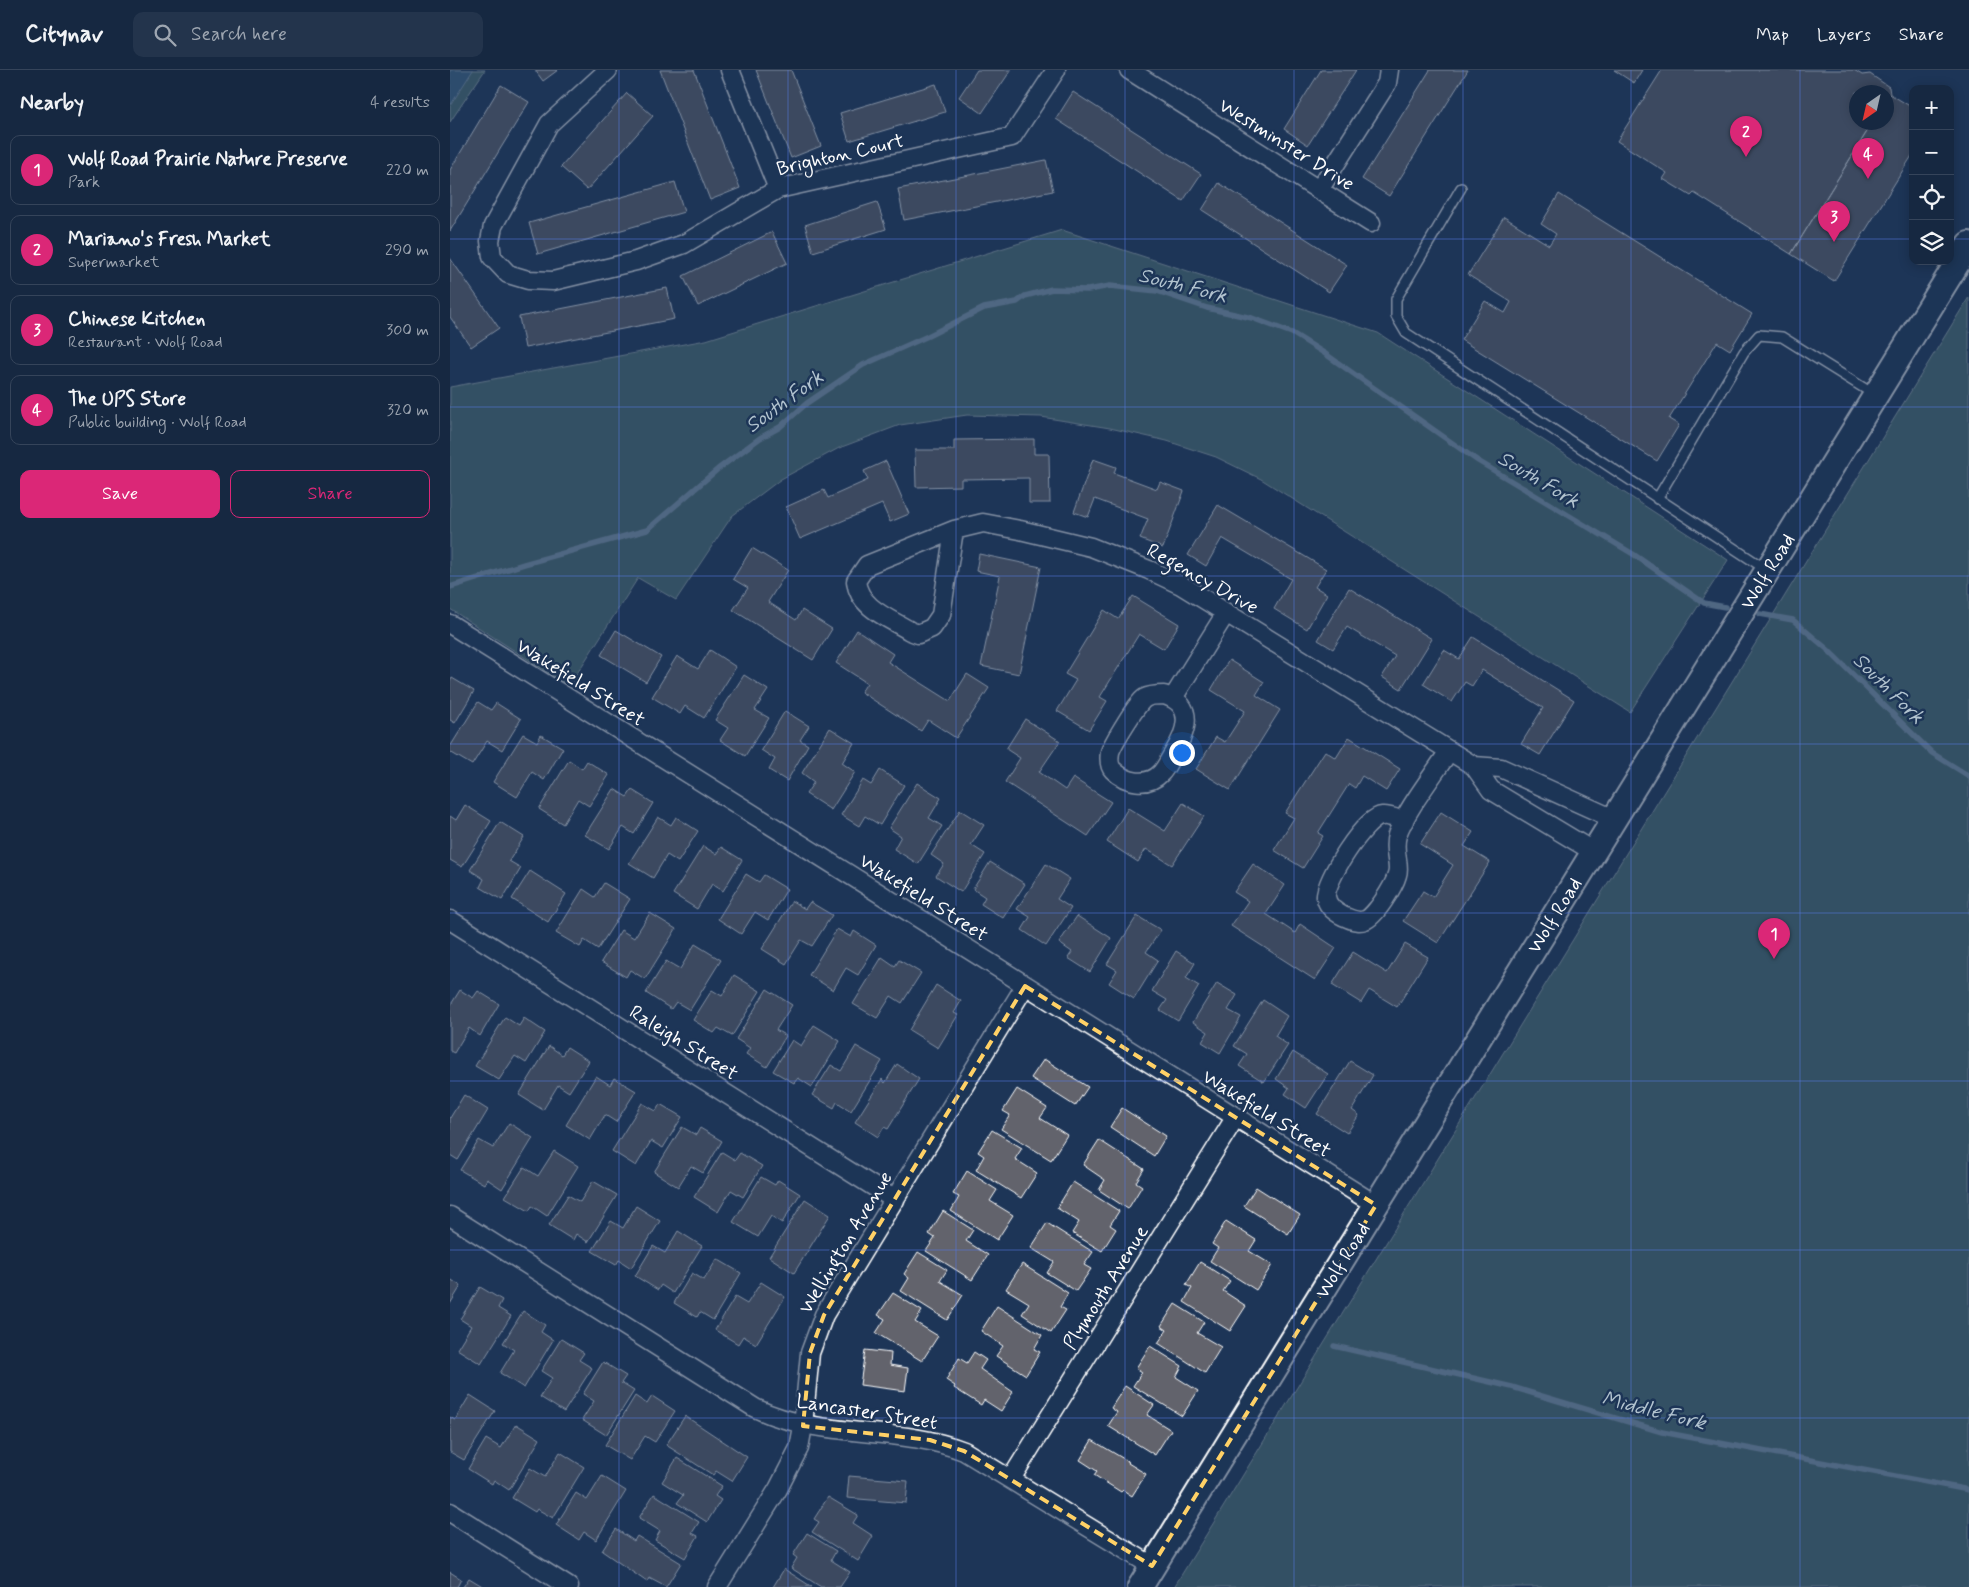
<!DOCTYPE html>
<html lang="en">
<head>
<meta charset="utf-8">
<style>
  body { margin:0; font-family:Mynerve,sans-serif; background:#23344c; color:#f1f3f6 }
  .controls { position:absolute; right:15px; top:15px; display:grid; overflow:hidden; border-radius:10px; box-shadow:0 2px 12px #0003 }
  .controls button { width:45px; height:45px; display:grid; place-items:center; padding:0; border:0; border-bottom:1px solid #35445a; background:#162841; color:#f1f3f6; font:25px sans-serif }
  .compass { position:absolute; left:1399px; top:15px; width:45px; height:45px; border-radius:50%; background:#162841; box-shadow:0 2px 12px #0003; rotate:214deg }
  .you { position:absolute; left:731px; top:682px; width:18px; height:18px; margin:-12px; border:4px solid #fff; border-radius:50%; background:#1a73e8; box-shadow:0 0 0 8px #1a73e833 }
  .badge { display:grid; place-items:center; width:32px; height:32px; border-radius:50%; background:#db2777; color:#fff; font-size:16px; font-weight:700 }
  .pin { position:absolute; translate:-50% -41px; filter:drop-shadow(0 1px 2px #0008) }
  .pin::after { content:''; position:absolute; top:26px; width:18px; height:15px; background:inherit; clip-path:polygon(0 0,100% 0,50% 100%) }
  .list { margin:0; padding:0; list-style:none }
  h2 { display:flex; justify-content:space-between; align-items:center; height:65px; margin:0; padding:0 20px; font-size:21px }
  h2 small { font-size:16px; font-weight:400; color:#9ea6b1 }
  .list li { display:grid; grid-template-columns:32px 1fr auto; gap:15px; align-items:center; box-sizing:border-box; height:70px; margin:0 10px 10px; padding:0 10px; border:1px solid #35445a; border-radius:10px }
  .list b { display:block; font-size:19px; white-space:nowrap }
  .list p { margin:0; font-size:16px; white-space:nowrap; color:#9ea6b1 }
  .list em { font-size:16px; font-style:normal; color:#9ea6b1 }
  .actions { display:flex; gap:10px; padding:15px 20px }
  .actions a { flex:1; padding:11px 0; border:1px solid #db2777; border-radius:10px; text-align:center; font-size:18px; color:#db2777 }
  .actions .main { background:#db2777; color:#fff }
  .icon { flex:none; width:28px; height:28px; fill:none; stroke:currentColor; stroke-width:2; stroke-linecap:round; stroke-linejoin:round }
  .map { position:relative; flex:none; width:1519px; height:1517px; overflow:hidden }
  header { display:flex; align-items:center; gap:30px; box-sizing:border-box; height:70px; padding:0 25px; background:#162841; border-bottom:1px solid #35445a }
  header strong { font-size:24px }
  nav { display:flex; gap:28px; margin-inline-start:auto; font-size:18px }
  .search { width:350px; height:45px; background:#23344c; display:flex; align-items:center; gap:12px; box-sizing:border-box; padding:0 18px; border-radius:10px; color:#9ea6b1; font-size:19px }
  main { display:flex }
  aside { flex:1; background:#162841 }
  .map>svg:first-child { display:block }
  .green { fill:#507273; stroke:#a8b8b9 }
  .water { fill:#3f6887; stroke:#8ca4b7 }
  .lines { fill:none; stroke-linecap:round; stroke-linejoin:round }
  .stream { stroke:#8ca4b7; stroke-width:5.5 }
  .building { fill:#62636c; stroke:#fff }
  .lane-casing { stroke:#fff; stroke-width:12 }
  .street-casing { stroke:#fff; stroke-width:21 }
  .secondary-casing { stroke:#fff; stroke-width:28 }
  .lane { stroke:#1d3557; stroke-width:9 }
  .street { stroke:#1d3557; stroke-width:18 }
  .secondary { stroke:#1d3557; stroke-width:24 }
  .marked { fill:none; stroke:#ffd166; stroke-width:4; stroke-dasharray:10 6; stroke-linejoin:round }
  .grid { fill:none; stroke:#567ae2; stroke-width:1; stroke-opacity:0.55 }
  .labels { text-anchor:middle; stroke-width:5; stroke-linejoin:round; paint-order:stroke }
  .street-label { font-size:20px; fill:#fff; stroke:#1d3557 }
  .water-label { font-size:21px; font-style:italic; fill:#b2c3cf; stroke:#1d3557 }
</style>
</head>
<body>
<header>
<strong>Citynav</strong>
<div class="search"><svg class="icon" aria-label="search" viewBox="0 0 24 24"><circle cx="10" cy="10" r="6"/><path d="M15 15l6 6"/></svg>Search here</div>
<nav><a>Map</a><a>Layers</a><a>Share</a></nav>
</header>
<main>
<aside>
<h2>Nearby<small>4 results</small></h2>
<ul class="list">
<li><span class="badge">1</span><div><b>Wolf Road Prairie Nature Preserve</b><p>Park</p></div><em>220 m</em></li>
<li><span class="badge">2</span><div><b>Mariano's Fresh Market</b><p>Supermarket</p></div><em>290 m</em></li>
<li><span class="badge">3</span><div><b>Chinese Kitchen</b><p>Restaurant · Wolf Road</p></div><em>300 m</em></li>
<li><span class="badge">4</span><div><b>The UPS Store</b><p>Public building · Wolf Road</p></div><em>320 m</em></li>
</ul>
<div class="actions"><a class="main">Save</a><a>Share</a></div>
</aside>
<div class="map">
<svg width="1519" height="1517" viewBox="0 0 1519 1517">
  <rect width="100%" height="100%" fill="#1d3557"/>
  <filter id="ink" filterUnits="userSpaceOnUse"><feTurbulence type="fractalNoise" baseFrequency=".02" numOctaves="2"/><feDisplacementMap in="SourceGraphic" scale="10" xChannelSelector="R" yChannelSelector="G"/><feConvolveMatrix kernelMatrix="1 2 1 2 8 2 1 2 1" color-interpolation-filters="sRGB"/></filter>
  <g filter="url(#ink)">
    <path class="green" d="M0,0H35L0,52Z
      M612,160L928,263L1278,490L1180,642L811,409L766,387L717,371L660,358L591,347L517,345L450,355L389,378L331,409L282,446L226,530L188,508L119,616L0,539V317L256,270Z
      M1519,227V1517H724Z"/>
    <path class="water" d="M0,0H23L0,36Z"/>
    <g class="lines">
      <path class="stream" d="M0,517L74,494L197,460L268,399L310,368L330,357L357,333L413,295L478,266L534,238L567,232L575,226L602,219L638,220L660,216L707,221L757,238L802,248L842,263L874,283L1028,391L1183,484L1254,533L1275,537
        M1310,544L1343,550L1377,579L1482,683L1519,706
        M884,1276L1062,1317L1212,1362L1519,1420"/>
    </g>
    <path class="building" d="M85,0H108L93,11Z
      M210,0H244L290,118L260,130Z
      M306,0H341L371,76L341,88Z
      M527,0H561L532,43L509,27Z
      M871,0H906L858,75L834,59Z
      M980,0H1018L939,126L912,109Z
      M1164,0H1192L1184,13Z
      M1212,0H1404L1412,5L1420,4L1439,17L1440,24L1436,30V22H1406V52H1423L1341,184L1244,123L1241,126L1213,109L1217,103L1167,71Z
      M486,14L495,42L399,71L390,43Z
      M51,15L79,32L0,161V100Z
      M623,22L751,104L733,131L606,49Z
      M177,23L203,46L137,120L111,97Z
      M1440,24L1463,38V84L1384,211L1341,184L1423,52H1436V30Z
      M596,90L603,121L454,150L448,119Z
      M225,112L234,142L88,184L79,153Z
      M769,113L897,195L879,222L752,140Z
      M1109,124L1302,244L1280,280L1267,272L1219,349L1229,355L1207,391L1011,270L1035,231L1055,243L1061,232L1018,205L1054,147L1099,175L1106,164L1091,154Z
      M427,132L436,159L363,182L355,155Z
      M322,162L337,193L248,236L233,206Z
      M0,188L49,258L21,277L0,247Z
      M217,218L224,249L75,278L69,247Z
      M584,369V384H599L600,433H579V408L511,409V416L466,417L465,380H504V370Z
      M643,389L666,397L664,403L707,419L710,412L734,421L713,478L690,469L698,449L645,429L638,447L624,442Z
      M436,391L459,444L440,452L432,434L350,469L336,437L374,420L378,428L418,410L414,401Z
      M768,435L876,499L865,517L877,524L857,559L824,539L841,509L772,468L756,496L738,485Z
      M302,478L338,500L318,532L346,550L352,540L382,559L363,590L283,540L298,518L283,509Z
      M529,484L591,497L569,604L531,596L550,506L526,501Z
      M899,518L982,569L951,619L932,607L945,586L897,557L883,579L868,570Z
      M683,526L729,554L714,579L689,564L650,627L657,631L639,660L607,641L626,610L615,604L654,540L668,549Z
      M166,560L211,587L196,612L151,585Z
      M407,560L443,584L438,592L500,631L517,604L539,618L506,668L478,650L471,661L411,622L417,613L386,593Z
      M1023,567L1124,630L1090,685L1071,674L1093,638L1032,600L1022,616L1015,612L1002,632L973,614L994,580L1009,589Z
      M260,580L286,597L254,648L235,636L230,644L202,627L227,586L248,599Z
      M779,590L814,612L806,625L830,640L780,720L746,699L766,667L775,672L795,641L761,620Z
      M294,605L318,620L305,640L319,648L295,686L270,670L278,658L265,650Z
      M2,608L24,621L5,653L0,650V612Z
      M28,632L41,640L46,633L71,649L52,680L37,671L22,695L0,682V677Z
      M335,641L359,656L350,670L358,675L337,711L319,700L325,689L311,680Z
      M575,649L610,671L589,702L615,720L623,708L661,732L638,766L555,712L570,688L556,679Z
      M380,658L404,673L392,693L405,702L381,740L356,724L364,712L352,703Z
      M73,664L87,672L91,665L113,678L94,710L82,702L67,727L43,712Z
      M899,667L950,699L936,721L912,706L905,718L899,714L868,763L873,766L853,798L824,780L844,748L835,743L875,681L886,688Z
      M119,690L132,699L137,691L159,705L139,736L128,729L113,754L89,739Z
      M430,700L454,715L430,755L415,746L409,756L391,745L413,710L421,715Z
      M467,713L491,728L479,748L492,756L468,794L444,779L451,766L439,758Z
      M164,719L177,727L182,720L203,733L184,764L173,757L159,779L135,765Z
      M733,733L754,746L722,795L696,779L688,792L657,772L678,738L715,761Z
      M15,735L41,751L12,797L0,790V746L6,750Z
      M510,740L534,755L521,775L535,784L511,822L486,806L494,794L481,785Z
      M991,742L1023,762L1014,776L1040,792L988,873L953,851L973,821L983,827L1003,795L970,774Z
      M208,747L221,755L226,747L248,761L228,792L217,785L203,808L179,793Z
      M50,752L74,767L59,791L71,798L52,830L30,817L34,809L20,800Z
      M253,776L266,784L271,777L292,790L273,821L262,814L247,839L223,824Z
      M540,792L575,814L553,848L531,834L535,827L523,819Z
      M596,794L620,809L607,829L621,838L596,876L572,860L580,847L567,839Z
      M803,794L835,815L816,844L845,863L850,854L886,878L865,910L781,856L798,831L784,822Z
      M80,801L116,824L98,852L62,829Z
      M296,804L309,812L314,805L337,819L318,850L305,842L291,864L268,849Z
      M154,813L180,829L148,879L134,870L130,877L106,863L133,819L145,827Z
      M342,831L355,839L360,832L382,845L362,876L351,870L336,894L312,879Z
      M200,843L226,859L195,909L180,900L176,907L151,892L171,860L184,868Z
      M627,846L661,868L640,902L618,888L622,882L609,873Z
      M687,846L711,860L696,882L708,890L684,929L659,913L667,900L657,894Z
      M387,859L401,867L404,861L426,875L408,905L396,898L383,920L359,905Z
      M245,874L271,890L240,940L226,932L221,939L196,923L216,891L230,899Z
      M955,874L978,887L947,937L919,920L911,933L882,915L903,882L937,903Z
      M726,881L745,893L736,908L749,916L728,951L710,940L717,930L702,921Z
      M432,887L445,896L449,890L471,903L452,933L441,926L427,948L403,934Z
      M284,905L310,921L282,966L268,958L264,963L243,950L262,920L272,926Z
      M767,913L787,925L778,940L791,947L770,983L752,972L758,962L743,952Z
      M486,915L511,931L504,943L508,945L488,978L459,960Z
      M317,919L342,935L326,960L336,966L317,997L296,984L300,978L286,969Z
      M10,920L23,928L28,921L49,934L30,966L19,958L4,983L0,981V936Z
      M813,930L837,946L825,966L838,975L814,1012L789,996L797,984L784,976Z
      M55,947L69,956L74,948L95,962L76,993L65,986L49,1010L25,996Z
      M364,955L390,971L362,1017L348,1008L344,1013L323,1001L342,970L351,976Z
      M99,976L112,985L117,977L139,991L119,1022L108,1015L93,1040L69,1025Z
      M406,976L432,991L401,1041L387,1032L384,1038L362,1025L381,995L391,1001Z
      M843,982L878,1004L856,1038L835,1024L839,1018L826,1009Z
      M594,989L638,1017L625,1036L581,1008Z
      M900,991L923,1005L902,1040L909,1045L897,1063L867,1044Z
      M447,994L469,1009L438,1059L434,1057L428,1067L405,1052L432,1009L435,1013Z
      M146,1006L160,1015L164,1008L186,1021L166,1052L155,1045L140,1070L116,1055Z
      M567,1019L597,1038L590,1048L617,1065L601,1090L551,1059L560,1045L553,1041Z
      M14,1025L38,1040L8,1090L0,1085V1048Z
      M192,1033L206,1041L210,1034L232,1047L213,1078L201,1071L186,1096L162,1081Z
      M672,1038L716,1066L704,1086L660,1057Z
      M59,1053L83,1068L52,1119L37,1109L34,1114L10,1100L29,1070L43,1078Z
      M232,1057L246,1065L250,1058L272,1071L253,1103L241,1096L228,1117L204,1102Z
      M542,1060L572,1078L565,1089L587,1103L571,1128L526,1100L534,1086L528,1082Z
      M649,1070L694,1099L686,1112L692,1116L678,1139L649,1120L655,1110L633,1095Z
      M104,1081L128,1096L97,1146L82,1136L79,1141L55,1127L74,1097L88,1106Z
      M272,1082L285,1090L290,1083L312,1096L293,1127L281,1120L268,1142L244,1127Z
      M517,1101L547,1120L540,1131L563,1145L547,1170L501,1141L509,1127L503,1124Z
      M311,1107L325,1115L328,1110L350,1124L332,1153L321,1146L308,1167L283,1152Z
      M143,1111L167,1125L138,1172L126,1164L123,1170L99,1155L118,1125L130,1132Z
      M623,1112L669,1141L660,1155L666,1159L652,1181L622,1163L629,1152L607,1138Z
      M806,1117L850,1145L838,1164L794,1136Z
      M355,1129L380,1145L344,1203L319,1187Z
      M186,1136L210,1151L181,1198L169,1190L166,1195L142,1181L161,1151L173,1158Z
      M493,1141L523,1160L516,1171L538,1185L522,1210L476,1181L485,1168L479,1164Z
      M776,1151L806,1170L799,1181L822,1195L806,1220L760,1191L768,1178L762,1174Z
      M597,1153L643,1182L634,1195L641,1199L626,1221L597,1203L604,1192L581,1178Z
      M228,1161L252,1176L223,1223L211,1215L208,1220L185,1206L203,1176L215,1183Z
      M468,1182L497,1200L490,1211L513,1225L497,1250L451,1221L459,1208L454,1204Z
      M267,1189L291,1203L263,1250L250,1242L247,1247L224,1233L242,1203L254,1210Z
      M750,1192L780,1211L773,1221L796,1236L780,1261L734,1232L742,1218L736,1215Z
      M572,1194L618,1223L610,1237L616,1240L601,1263L572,1244L579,1233L556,1219Z
      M0,1209L11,1216L0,1234Z
      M311,1212L335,1227L306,1274L293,1266L288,1274L265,1260L285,1227L297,1234Z
      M30,1217L52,1230L48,1238L61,1246L31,1294L7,1279L21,1256L10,1249Z
      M443,1223L472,1241L465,1252L488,1266L472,1291L426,1263L435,1249L428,1245Z
      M725,1234L754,1252L747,1263L771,1277L755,1303L708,1273L717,1260L711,1256Z
      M547,1236L592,1265L584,1279L590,1282L576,1305L546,1286L553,1276L531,1261Z
      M73,1241L95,1255L91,1262L103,1270L74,1318L50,1303L64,1280L53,1273Z
      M111,1269L134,1283L129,1290L142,1298L114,1342L90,1327L102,1308L91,1301Z
      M700,1276L732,1296L726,1307L748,1321L732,1346L683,1316L692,1302L686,1298Z
      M415,1280L441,1283L440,1295L458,1298L455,1321L410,1315Z
      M524,1282L536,1290L530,1299L563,1322L551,1341L534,1330L531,1335L504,1318L505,1316L496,1310L509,1288L517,1293Z
      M153,1292L176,1306L171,1313L184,1321L156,1365L132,1350L144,1331L133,1324Z
      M675,1316L704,1335L697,1345L721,1360L705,1385L658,1356L667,1342L661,1338Z
      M20,1325L45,1341L14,1390L0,1382V1347L5,1350Z
      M185,1326L197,1334L202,1326L225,1341L205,1372L195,1366L180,1390L155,1375Z
      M235,1346L297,1387L282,1411L266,1401L263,1405L216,1375Z
      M66,1354L90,1369L59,1420L44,1410L42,1414L18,1399L36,1369L51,1378Z
      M642,1370L679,1392L678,1393L696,1404L682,1426L673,1420L671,1422L644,1405L647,1401L630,1390Z
      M110,1382L134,1397L103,1448L87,1439L85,1442L62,1428L80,1398L95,1407Z
      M227,1388L272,1416L265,1426L271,1430L257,1452L227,1433L233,1425L212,1412Z
      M152,1406L176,1421L146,1470L134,1462L129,1470L106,1455L126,1423L137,1430Z
      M399,1406L458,1411L456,1433L397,1428Z
      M204,1424L249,1452L242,1463L248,1466L235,1488L205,1470L210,1461L189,1448Z
      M378,1427L408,1445L403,1453L423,1466L408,1491L362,1462L369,1452L364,1449Z
      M166,1459L184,1471L187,1466L231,1493L216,1517L199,1508L197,1512L152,1481Z
      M357,1463L386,1481L381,1490L400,1502L390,1517H371L341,1498L347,1488L343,1485Z
      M334,1499L362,1517H323Z
      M0,1502L11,1509L7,1517H0Z
      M19,1508L34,1517H13Z"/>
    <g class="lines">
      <defs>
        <path id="lane" d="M1011,118L946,229V246L956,263L1317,500
          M1207,429L1294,282L1309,265L1332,267L1425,325"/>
        <path id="street" d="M158,0L99,54L43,156L40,171L42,187L58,204L78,210L103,211L186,191L234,174L328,119L562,67L606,0
          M280,0L328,119
          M679,0L921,153
          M869,120L937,13L939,0
          M504,460L491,545L482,558L468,564L460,561C439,548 409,538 406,511L417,495L504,460L533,453L570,460L641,477L699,500L731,515L1024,696L1041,720L1144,782
          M0,554L926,1135
          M714,625C747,635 736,663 723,684C719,690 716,698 711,703C698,717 676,713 663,700C659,696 659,689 660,682C663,673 687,633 695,628C700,625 708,625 714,625Z
          M723,628L776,543
          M1024,696L1051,698L1164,749
          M954,751C947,749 939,745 932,746C915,747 874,812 876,827C877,836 885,842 893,846C900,849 907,853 915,850C925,847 944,816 947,805C951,794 942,782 947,765C955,741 985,703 999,681
          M0,850L445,1130
          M0,1146L305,1338C372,1370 447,1355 514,1381L702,1496
          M561,1409L785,1048
          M0,1442L119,1517
          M267,1517L328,1419L349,1378L353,1356L360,1283L374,1245L575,916"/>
        <path id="secondary" d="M690,1517L1519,174"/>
      </defs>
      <use href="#lane" class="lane-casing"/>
      <use href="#street" class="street-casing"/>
      <use href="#secondary" class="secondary-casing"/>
      <use href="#lane" class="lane"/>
      <use href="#street" class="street"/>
      <use href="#secondary" class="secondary"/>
    </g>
  </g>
  <path d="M0 0H1519V1517H0ZM575,916L926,1135L702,1496L514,1381L480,1370L353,1356L360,1283L374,1245Z" fill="#1d3557" fill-opacity=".55" fill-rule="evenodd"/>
  <path class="marked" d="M575,916L926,1135L702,1496L514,1381L480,1370L353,1356L360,1283L374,1245Z"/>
  <path class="grid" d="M169,0V1517M338,0V1517M506,0V1517M675,0V1517M844,0V1517M1013,0V1517M1181,0V1517M1350,0V1517M0,169H1463M1500,169H1519M0,337H1519M0,506H1519M0,674H1519M0,843H1519M0,1011H1519M0,1180H1519M0,1348H1519"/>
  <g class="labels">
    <g class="street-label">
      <text transform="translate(837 74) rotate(32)" y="7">Westminster Drive</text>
      <text transform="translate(390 84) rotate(-13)" y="7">Brighton Court</text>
      <text transform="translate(1317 501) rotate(-58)" y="7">Wolf Road</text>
      <text transform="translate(753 508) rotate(29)" y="7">Regency Drive</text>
      <text transform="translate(131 612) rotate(32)" y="7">Wakefield Street</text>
      <text transform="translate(474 827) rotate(32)" y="7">Wakefield Street</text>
      <text transform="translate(1104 845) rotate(-58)" y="7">Wolf Road</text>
      <text transform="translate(234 972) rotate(32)" y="7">Raleigh Street</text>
      <text transform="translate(817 1043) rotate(32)" y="7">Wakefield Street</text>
      <text transform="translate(395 1172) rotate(-59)" y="7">Wellington Avenue</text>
      <text transform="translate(892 1190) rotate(-58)" y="7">Wolf Road</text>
      <text transform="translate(655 1217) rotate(-58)" y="7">Plymouth Avenue</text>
      <text transform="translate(417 1341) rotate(9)" y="7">Lancaster Street</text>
    </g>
    <g class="water-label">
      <text transform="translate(733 215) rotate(14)" y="7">South Fork</text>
      <text transform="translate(334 331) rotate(-36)" y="7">South Fork</text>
      <text transform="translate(1089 409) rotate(31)" y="7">South Fork</text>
      <text transform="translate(1439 618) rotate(45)" y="7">South Fork</text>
      <text transform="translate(1204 1340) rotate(14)" y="7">Middle Fork</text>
    </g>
  </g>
</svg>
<div class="controls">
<button>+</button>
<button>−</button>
<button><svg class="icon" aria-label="locate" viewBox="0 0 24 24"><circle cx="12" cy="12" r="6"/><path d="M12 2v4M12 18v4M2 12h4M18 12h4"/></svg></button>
<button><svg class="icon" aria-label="layers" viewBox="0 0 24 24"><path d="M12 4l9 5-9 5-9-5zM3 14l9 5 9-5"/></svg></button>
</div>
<svg class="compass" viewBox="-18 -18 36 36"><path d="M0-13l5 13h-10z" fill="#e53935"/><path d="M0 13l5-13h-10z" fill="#9ea6b1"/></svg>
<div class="you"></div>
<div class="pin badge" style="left:1324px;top:889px">1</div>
<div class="pin badge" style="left:1296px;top:87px">2</div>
<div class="pin badge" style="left:1384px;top:172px">3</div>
<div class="pin badge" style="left:1418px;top:109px">4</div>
</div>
</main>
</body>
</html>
